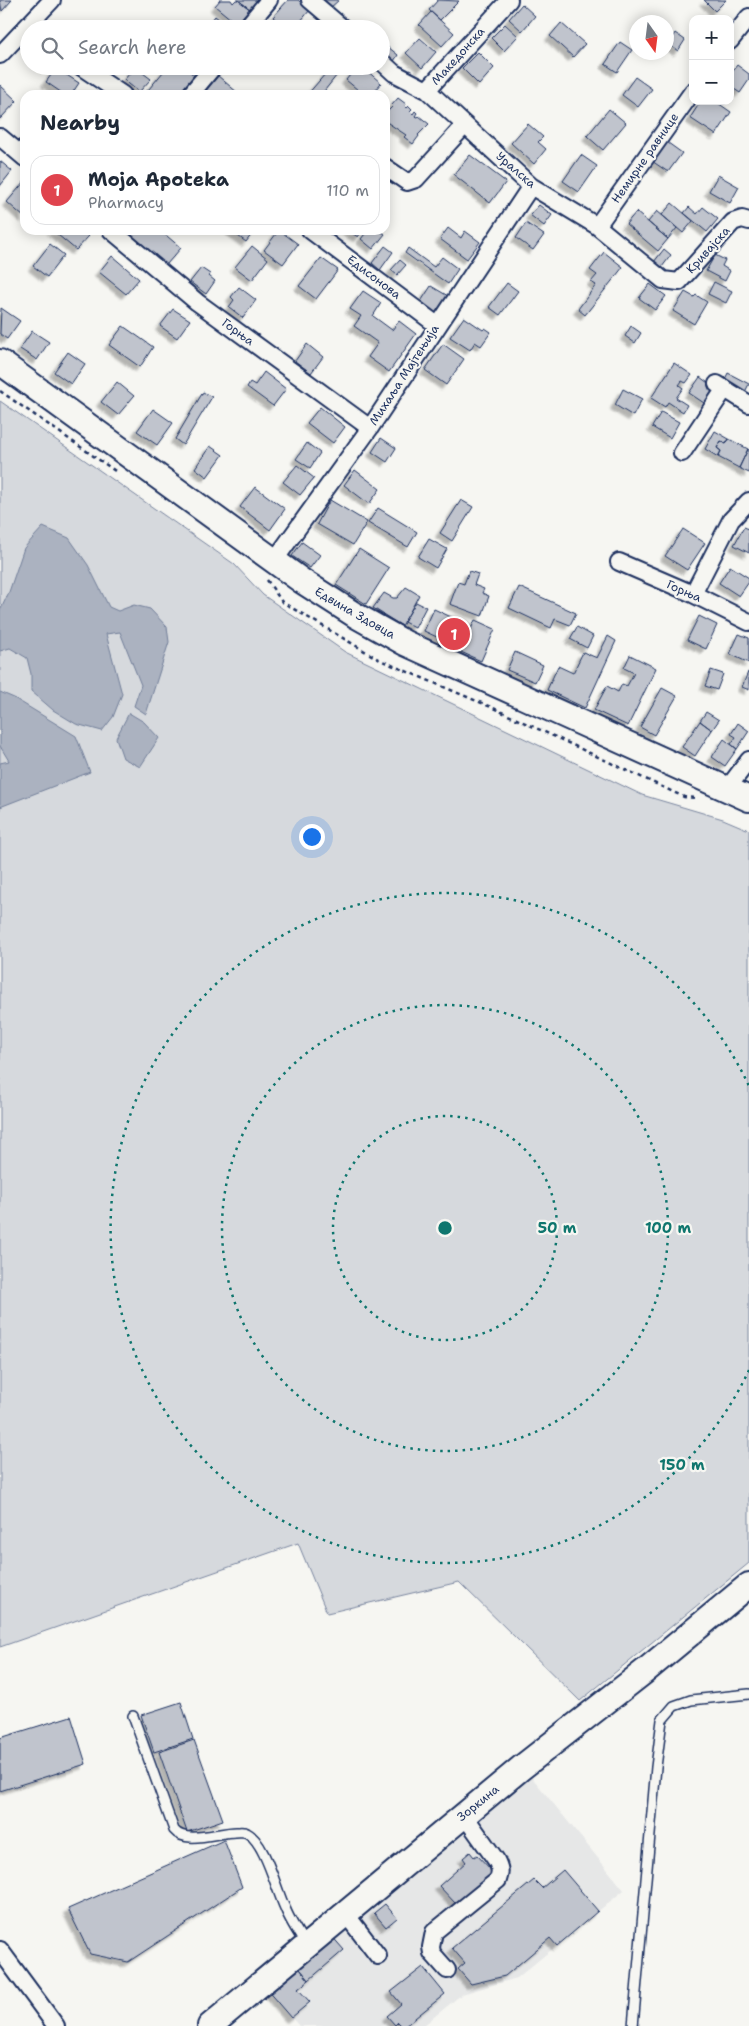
<!DOCTYPE html>
<html lang="en">
<head>
<meta charset="utf-8">
<style>
  body { margin:0; font-family:"Shantell Sans",sans-serif; background:#f2f2f3; color:#1f2937 }
  .controls { position:absolute; right:15px; top:15px; display:grid; overflow:hidden; border-radius:10px; box-shadow:0 2px 12px #0003 }
  .controls button { width:45px; height:45px; display:grid; place-items:center; padding:0; border:0; border-bottom:1px solid #e0e1e3; background:#fff; color:#1f2937; font:25px sans-serif }
  .compass { position:absolute; left:629px; top:15px; width:45px; height:45px; border-radius:50%; background:#fff; box-shadow:0 2px 12px #0003; rotate:166deg }
  .you { position:absolute; left:311px; top:836px; width:18px; height:18px; margin:-12px; border:4px solid #fff; border-radius:50%; background:#1a73e8; box-shadow:0 0 0 8px #1a73e833 }
  .badge { display:grid; place-items:center; width:32px; height:32px; border-radius:50%; background:#1f6fb2; color:#fff; font-size:16px; font-weight:700 }
  .pin { position:absolute; translate:-50% -50%; border:2px solid #fff; box-shadow:0 1px 5px #0006 }
  .list { margin:0; padding:0; list-style:none }
  h2 { display:flex; justify-content:space-between; align-items:center; height:65px; margin:0; padding:0 20px; font-size:21px }
  h2 small { font-size:16px; font-weight:400; color:#747a83 }
  .list li { display:grid; grid-template-columns:32px 1fr auto; gap:15px; align-items:center; box-sizing:border-box; height:70px; margin:0 10px 10px; padding:0 10px; border:1px solid #e0e1e3; border-radius:15px }
  .list b { display:block; font-size:19px; white-space:nowrap }
  .list p { margin:0; font-size:16px; white-space:nowrap; color:#747a83 }
  .list em { font-size:16px; font-style:normal; color:#747a83 }
  .icon { flex:none; width:28px; height:28px; fill:none; stroke:currentColor; stroke-width:2; stroke-linecap:round; stroke-linejoin:round }
  .map { position:relative; flex:none; width:749px; height:2026px; overflow:hidden }
  .search { position:absolute; background:#fff; box-shadow:0 2px 12px #0003; left:20px; top:20px; width:370px; height:55px; display:flex; align-items:center; gap:12px; box-sizing:border-box; padding:0 18px; border-radius:28px; color:#747a83; font-size:19px }
  .panel { position:absolute; background:#fff; box-shadow:0 2px 12px #0003; left:20px; top:90px; width:370px; height:145px; border-radius:15px }
  .map>svg:first-child { display:block }
  .built { fill:#e6e7e7 }
  .green { fill:#d6d9dd; stroke:#78849e }
  .water { fill:#abb2c0; stroke:#717e99 }
  .building { fill:#c0c4cd; stroke:#1b2f5e; filter:url(#shadow) }
  .lines { fill:none; stroke-linecap:round; stroke-linejoin:round }
  .lane-casing { stroke:#1b2f5e; stroke-width:12 }
  .street-casing { stroke:#1b2f5e; stroke-width:20 }
  .secondary-casing { stroke:#1b2f5e; stroke-width:28 }
  .path { stroke:#1b2f5e; stroke-width:2.5; stroke-dasharray:4 4; stroke-linecap:butt }
  .lane { stroke:#f6f6f2; stroke-width:9 }
  .street { stroke:#f6f6f2; stroke-width:16 }
  .secondary { stroke:#f6f6f2; stroke-width:24 }
  .ring { fill:none; stroke:#0f766e; stroke-width:2.5; stroke-dasharray:2.5 5 }
  .labels { text-anchor:middle; stroke-width:4.5; stroke-linejoin:round; paint-order:stroke }
  .street-label { font-size:12px; fill:#1b2f5e; stroke:#f6f6f2 }
  .centre { fill:#0f766e; stroke:#f6f6f2; stroke-width:2.5 }
  .ring-label { font-size:15px; text-anchor:middle; font-weight:bold; fill:#0f766e; stroke:#f6f6f2; stroke-width:4.5; stroke-linejoin:round; paint-order:stroke }
</style>
</head>
<body>
<div class="map">
<svg width="749" height="2026" viewBox="0 0 749 2026">
  <defs>
    <filter id="shadow"><feDropShadow dx="-4.5" dy="4.5" stdDeviation="1" flood-color="#0004"/></filter>
  </defs>
  <rect width="100%" height="100%" fill="#f6f6f2"/>
  <filter id="ink" filterUnits="userSpaceOnUse"><feTurbulence type="fractalNoise" baseFrequency=".02" numOctaves="2"/><feDisplacementMap in="SourceGraphic" scale="10" xChannelSelector="R" yChannelSelector="G"/><feConvolveMatrix kernelMatrix="1 2 1 2 8 2 1 2 1" color-interpolation-filters="sRGB"/></filter>
  <g filter="url(#ink)">
    <path class="built" d="M525,1769L624,1890L517,1978L462,1994L423,2026H299L266,1989Z"/>
    <path class="green" d="M0,401L234,564L263,595L345,652L642,795L723,819L749,830V1563L580,1701L459,1582L327,1613L298,1543L0,1647Z"/>
    <path class="water" d="M43,527L69,538L88,565L109,607L118,611L134,605L150,609L167,627L169,642L146,714L134,706L141,685L120,632L106,634L122,694L113,717L102,731L76,724L53,710L31,691V674L27,658L10,648L0,651V611L9,592L24,548Z
      M0,692L14,698L76,736L90,772L0,807V763L9,761L0,746Z
      M129,713L144,722L159,738L140,767L123,758L116,738Z"/>
    <path class="building" d="M0,0H12L2,11Z
      M220,0H231L233,3L236,0H238L250,9L237,24L215,6Z
      M238,0H261L252,11Z
      M288,0H298L310,10L294,29H286L273,17Z
      M322,0H339L330,8Z
      M438,0L459,1L440,20L429,10Z
      M704,0H726L715,11Z
      M522,4L535,16L522,31L509,19Z
      M431,12L454,33L442,46L419,25Z
      M215,16L224,23L219,29H205Z
      M561,23L585,44L573,57L550,36Z
      M505,24L518,36L504,51L491,38Z
      M675,33L685,40L678,51L668,44Z
      M420,38L436,52L422,68L406,53Z
      M620,42L632,50L617,72L605,64Z
      M388,47L398,55L392,64L386,59L388,56L384,52Z
      M478,52L494,68L479,85L462,68Z
      M737,65L749,74V80L740,93L730,86V74Z
      M168,66H183L196,77L182,95H163L161,93L159,95H144Z
      M332,66H337L341,70L321,95H307Z
      M135,67L151,79L139,92L124,80Z
      M56,68L79,83L71,95H65L46,82Z
      M365,69L381,83L371,95H364L346,80L354,70L360,75Z
      M217,75L238,93L236,95H204L202,93Z
      M635,77L652,89L638,107L622,95Z
      M0,85L17,101L0,119Z
      M398,98L406,104L405,106L407,108L409,106L412,109L410,111L413,114L415,111L417,113L415,116L418,117L419,116L429,124L418,135L419,136L413,144L404,137L406,135L385,121V114L393,106L392,105Z
      M701,101H715L731,112L716,135L690,118Z
      M609,109L626,123L603,150L587,136Z
      M528,124L543,137L538,142L546,149L534,164L511,143Z
      M664,140L682,153L668,172L649,159Z
      M470,155L506,182L490,203L454,175Z
      M581,155L597,166L579,192L563,181Z
      M0,161L12,171L0,186Z
      M718,175L739,187L730,203L709,191Z
      M25,181V218L7,202Z
      M672,203L693,221L683,233L662,215Z
      M539,205L552,215L544,226L530,215Z
      M689,207L697,214L703,207L718,219L707,232L684,213Z
      M657,211L677,228L668,239L648,222Z
      M636,212L668,239L658,251L626,224Z
      M526,223L544,235L533,250L516,238Z
      M448,228L461,238L465,231L480,242L467,259L440,239Z
      M52,230H82L89,236L76,250Z
      M133,230H160L181,248L166,265L129,234Z
      M230,230H255L246,242Z
      M279,230L298,244L283,264L264,250Z
      M347,230H363L358,237Z
      M368,230H379L385,234L373,249L361,239Z
      M50,244L64,255L47,277L33,266Z
      M252,246L268,259L252,280L235,267Z
      M385,246L393,252L380,270L372,263Z
      M408,248L434,267L442,257L458,269L448,284L405,253Z
      M664,249L671,255L662,267L654,262Z
      M604,252L623,267L585,315L578,309L596,285L591,282L597,275L590,270Z
      M715,255L725,260L722,266L730,271L725,281L706,271Z
      M112,256L139,279L126,294L99,272Z
      M321,258L338,270L316,299L299,286Z
      M400,260L406,265L397,275L391,270Z
      M201,268L210,274L209,276L215,281L206,294L190,282Z
      M714,282L732,291L726,303L708,294Z
      M507,283L518,291L500,315L489,307Z
      M650,284L666,296L655,310L639,298Z
      M431,286L448,296L435,317L418,306Z
      M239,287L256,300L243,318L229,307L234,300L231,297Z
      M363,291L381,303L373,316L392,330L399,321L416,334L389,372L368,357L378,343L354,326L361,316L350,309Z
      M685,292L694,297L696,295L707,302L694,324L673,311Z
      M1,308L20,321L7,339L0,334Z
      M173,309L190,320L177,338L160,326Z
      M464,317L483,330L485,328L491,332L481,346L475,342L470,350L450,337Z
      M123,326L153,347L140,367L109,345Z
      M631,326L641,333L635,343L625,336Z
      M32,331L49,342L37,360L20,349Z
      M307,344L323,357L311,373L295,361Z
      M443,344L464,359L446,385L425,370Z
      M68,352L85,364L71,384L54,372Z
      M674,363L692,375L686,383L682,381L679,385L683,388L676,398L687,405L683,412L668,402L665,407L651,398Z
      M264,372L286,389L273,406L247,387L250,382L255,385Z
      M728,373L749,384L744,394L723,383Z
      M700,377L715,388L704,403L689,393Z
      M117,382L134,396L118,415L101,402Z
      M623,389L642,399L633,416L615,405Z
      M203,392L212,397L183,445L175,439Z
      M320,407L345,427L333,443L307,423Z
      M153,409L173,423L157,445L137,431Z
      M661,412L679,422L670,438L652,427Z
      M715,431L729,439L726,444L721,441L717,448L721,451L718,457L705,449Z
      M381,438L396,448L387,462L372,452Z
      M729,439L748,449L739,468L718,457L721,451L717,448L721,441L726,444Z
      M307,443L320,453L310,468L296,459Z
      M210,446L223,455L207,477L195,468Z
      M748,449L749,450V473L739,468Z
      M297,465L314,478L300,495L283,482Z
      M355,470L380,489L369,504L344,485Z
      M255,487L285,509L270,530L240,507Z
      M330,500L367,522L353,545L317,524Z
      M461,500L473,507L452,541L440,533Z
      M378,508L417,532L408,547L368,523Z
      M744,527L749,529V553L734,545Z
      M683,529L705,543L687,570L665,556Z
      M429,539L447,549L436,568L418,557Z
      M302,542L320,555L310,568L292,556Z
      M359,549L389,568L366,604L336,585Z
      M730,566L749,578V582L739,596L719,583Z
      M469,571L478,574L474,585L484,589L482,593L489,596L482,616L450,604L458,582L464,584Z
      M406,587L419,595L402,626L373,608L384,593L393,598H397Z
      M519,587L576,613L570,625L555,619L551,628L509,608Z
      M416,602L426,607L415,628L404,622Z
      M434,609L464,623L454,645L424,631Z
      M699,616L717,625L706,649L687,640Z
      M475,620L495,629L481,661L461,652Z
      M577,627L593,636L587,648L570,639Z
      M739,634L749,638V663L730,654Z
      M608,636L616,641L585,708L547,690L558,666L573,673L583,652L597,658Z
      M515,652L543,665L535,682L507,670Z
      M630,655L656,668L628,726L594,710L607,686L618,692L622,684L627,686L634,673L624,668Z
      M711,670L723,674L717,690L705,686Z
      M748,672H749V690L742,687Z
      M662,688L677,696L654,735L640,727Z
      M706,712L719,720L712,730L700,721Z
      M700,721L712,730L695,756L682,747Z
      M738,723L749,731L737,749L731,744L736,737L731,734Z
      M724,739L737,749L725,766L712,757Z
      M181,1702L193,1739L154,1752L141,1715Z
      M71,1716L86,1764L0,1791V1738Z
      M194,1740L223,1820L187,1832L159,1752Z
      M224,1840L242,1887L128,1962L90,1954L68,1909Z
      M470,1852L474,1857L477,1855L493,1872L456,1904L439,1886L466,1862L463,1858Z
      M563,1870L598,1911L557,1946L550,1938L505,1976L471,1984L458,1969L465,1963L452,1948L534,1880L542,1888Z
      M385,1904L397,1918L386,1927L374,1913Z
      M330,1934L344,1950L309,1980L296,1964Z
      M296,1964L309,1980L298,1989L310,2002L291,2018L266,1989Z
      M423,1967L445,1994L405,2026H402L398,2022L395,2025L387,2016L401,2004L391,1992Z"/>
    <g class="lines">
      <defs>
        <path id="lane" d="M133,1716L174,1830C186,1845 218,1832 236,1832C240,1832 244,1831 247,1833C265,1842 276,1889 285,1908C290,1921 298,1933 306,1945
          M633,2026L656,1767L662,1720L674,1706L691,1700L749,1694"/>
        <path id="street" d="M310,0L344,29
          M245,29L269,0
          M730,41L749,17
          M0,55L52,0
          M381,61L394,73L427,90L531,186L597,226L663,280L679,282L733,222L742,219L749,221
          M80,66L123,95
          M427,90L509,0
          M190,95L214,66
          M0,137L25,158
          M385,167L407,182L416,179L465,125
          M597,226L693,91
          M111,230L197,302L370,428
          M310,230L437,325
          M717,384L749,404
          M682,453L724,390
          M274,561L370,428L531,186
          M619,562L693,594L749,622
          M693,594L731,520L749,501
          M727,789L749,760
          M345,1913L378,1956
          M0,1950L56,2026
          M447,1970L432,1953L431,1947L434,1932L498,1880C501,1872 500,1868 496,1860L464,1815"/>
        <path id="secondary" d="M0,362L302,581L355,615L405,643L749,799
          M210,2026L521,1768L645,1671L749,1585"/>
      </defs>
      <use href="#lane" class="lane-casing"/>
      <use href="#street" class="street-casing"/>
      <use href="#secondary" class="secondary-casing"/>
      <path class="path" d="M0,391L118,473
        M267,580L282,602L380,660L491,707L684,797L697,798"/>
      <use href="#lane" class="lane"/>
      <use href="#street" class="street"/>
      <use href="#secondary" class="secondary"/>
    </g>
  </g>
  <g class="ring">
    <circle cx="445" cy="1228" r="112"/>
    <circle cx="445" cy="1228" r="223"/>
    <path d="M749 1370A335 335 0 1 1 749 1086"/>
  </g>
  <g class="labels">
    <g class="street-label">
      <text transform="translate(458 56) rotate(-48)" y="4">Македонска</text>
      <text transform="translate(645 158) rotate(-55)" y="4">Немирне равнице</text>
      <text transform="translate(516 170) rotate(41)" y="4">Уралска</text>
      <text transform="translate(708 250) rotate(-48)" y="4">Кривајска</text>
      <text transform="translate(374 277) rotate(37)" y="4">Едисонова</text>
      <text transform="translate(238 332) rotate(36)" y="4">Горња</text>
      <text transform="translate(404 375) rotate(-57)" y="4">Михаља Мајтењија</text>
      <text transform="translate(684 591) rotate(24)" y="4">Горња</text>
      <text transform="translate(355 613) rotate(30)" y="4">Едвина Здовца</text>
      <text transform="translate(478 1803) rotate(-39)" y="4">Зоркина</text>
    </g>
  </g>
  <circle cx="445" cy="1228" r="8" class="centre"/>
  <g class="ring-label">
    <text x="557" y="1233">50 m</text>
    <text x="668" y="1233">100 m</text>
    <text x="682" y="1470">150 m</text>
  </g>
</svg>
<div class="controls">
<button>+</button>
<button>−</button>
</div>
<svg class="compass" viewBox="-18 -18 36 36"><path d="M0-13l5 13h-10z" fill="#e53935"/><path d="M0 13l5-13h-10z" fill="#747a83"/></svg>
<div class="you"></div>
<div class="pin badge" style="left:454px;top:634px;background:#e0444e">1</div>
<div class="search"><svg class="icon" aria-label="search" viewBox="0 0 24 24"><circle cx="10" cy="10" r="6"/><path d="M15 15l6 6"/></svg>Search here</div>
<section class="panel">
<h2>Nearby<small></small></h2>
<ul class="list">
<li><span class="badge" style="background:#e0444e">1</span><div><b>Moja Apoteka</b><p>Pharmacy</p></div><em>110 m</em></li>
</ul>
</section>
</div>
</body>
</html>
